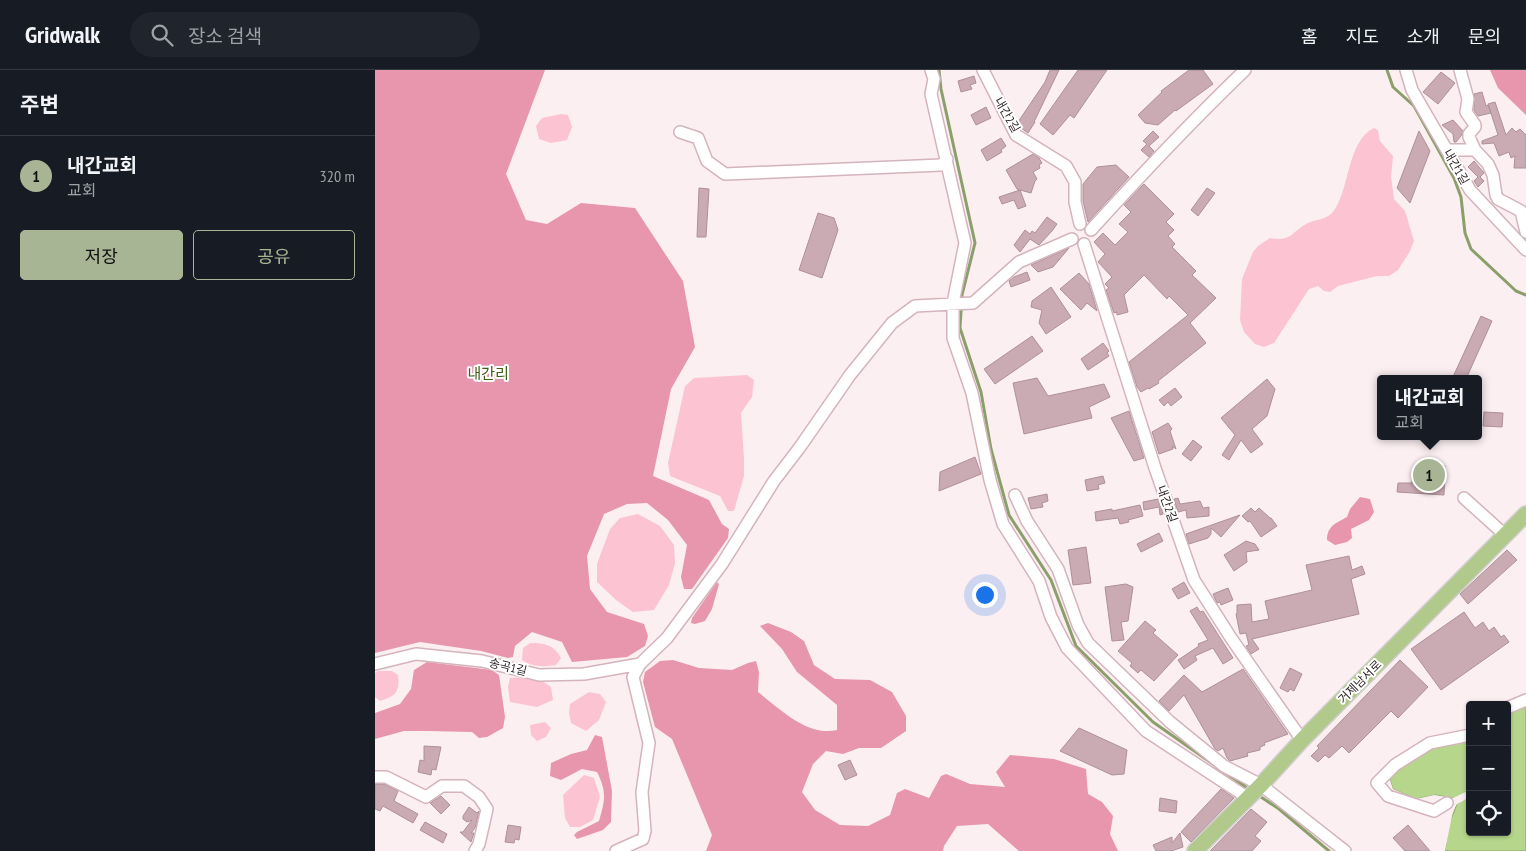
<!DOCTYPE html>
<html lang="ko">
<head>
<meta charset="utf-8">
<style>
  body { margin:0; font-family:"PT Sans Narrow","Noto Sans KR",sans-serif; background:#20242c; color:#f1f3f6 }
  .controls { position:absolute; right:15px; bottom:15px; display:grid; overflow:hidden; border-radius:5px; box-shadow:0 1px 4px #0004 }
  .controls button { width:45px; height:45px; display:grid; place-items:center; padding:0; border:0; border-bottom:1px solid #363941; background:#171b24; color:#f1f3f6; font:25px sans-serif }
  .you { position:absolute; left:609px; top:524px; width:18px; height:18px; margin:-12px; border:4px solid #fff; border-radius:50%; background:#1a73e8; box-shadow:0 0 0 8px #1a73e833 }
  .badge { display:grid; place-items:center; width:32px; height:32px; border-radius:50%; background:#a8b595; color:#111; font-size:16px; font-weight:700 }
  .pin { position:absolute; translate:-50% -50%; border:2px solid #fff; box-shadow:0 1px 5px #0006 }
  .popup { position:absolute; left:1002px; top:305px; width:105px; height:65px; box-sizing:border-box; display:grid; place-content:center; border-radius:5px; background:#171b24; filter:drop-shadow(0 1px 4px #0005); font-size:16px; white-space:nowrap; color:#9ea1a6 }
  .popup b { font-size:19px; color:#f1f3f6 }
  .popup::after { content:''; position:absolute; left:50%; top:100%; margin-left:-10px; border:10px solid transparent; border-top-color:#171b24 }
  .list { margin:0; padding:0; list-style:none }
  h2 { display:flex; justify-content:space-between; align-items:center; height:65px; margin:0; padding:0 20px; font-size:21px }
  h2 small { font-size:16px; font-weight:400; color:#9ea1a6 }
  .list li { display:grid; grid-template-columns:32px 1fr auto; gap:15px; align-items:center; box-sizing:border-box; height:80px; padding:0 20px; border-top:1px solid #363941 }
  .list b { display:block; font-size:19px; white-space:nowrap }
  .list p { margin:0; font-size:16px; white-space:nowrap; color:#9ea1a6 }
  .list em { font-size:16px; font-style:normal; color:#9ea1a6 }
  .actions { display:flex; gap:10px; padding:15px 20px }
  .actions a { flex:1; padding:11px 0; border:1px solid #a8b595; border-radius:5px; text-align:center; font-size:18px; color:#a8b595 }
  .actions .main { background:#a8b595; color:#111 }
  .icon { flex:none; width:28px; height:28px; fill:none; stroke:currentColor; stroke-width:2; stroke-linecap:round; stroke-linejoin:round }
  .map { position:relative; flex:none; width:1151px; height:781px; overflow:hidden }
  header { display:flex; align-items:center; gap:30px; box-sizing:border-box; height:70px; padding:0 25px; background:#171b24; border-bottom:1px solid #363941 }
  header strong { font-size:24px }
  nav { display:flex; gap:28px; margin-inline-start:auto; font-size:18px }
  .search { width:350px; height:45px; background:#20242c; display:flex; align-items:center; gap:12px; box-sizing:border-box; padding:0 18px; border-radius:28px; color:#9ea1a6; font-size:19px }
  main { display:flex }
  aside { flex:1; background:#171b24 }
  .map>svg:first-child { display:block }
  .green { fill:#fcc3d3 }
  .forest { fill:#e895ae }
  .water { fill:#b5d68b; stroke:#8b9f6b }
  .pier { fill:#fceff2 }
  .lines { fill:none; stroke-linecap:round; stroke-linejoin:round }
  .stream { stroke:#8b9f6b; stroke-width:3 }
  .building { fill:#caabb3; stroke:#ae9098 }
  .minor-casing { stroke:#d4b4bc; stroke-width:14 }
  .major-casing { stroke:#d0cece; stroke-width:18 }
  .minor { stroke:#fff; stroke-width:11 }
  .major { stroke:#b2c98c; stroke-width:15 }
  .labels { text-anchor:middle; stroke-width:4; stroke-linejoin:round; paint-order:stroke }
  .street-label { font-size:12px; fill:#291e21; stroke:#fff }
  .quarter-label { font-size:15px; fill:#435c16; stroke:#fff }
</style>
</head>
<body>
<header>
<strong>Gridwalk</strong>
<div class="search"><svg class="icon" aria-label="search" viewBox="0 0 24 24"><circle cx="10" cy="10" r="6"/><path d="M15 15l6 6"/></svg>장소 검색</div>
<nav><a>홈</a><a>지도</a><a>소개</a><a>문의</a></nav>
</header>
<main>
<aside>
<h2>주변<small></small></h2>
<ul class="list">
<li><span class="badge">1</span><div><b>내간교회</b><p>교회</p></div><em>320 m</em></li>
</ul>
<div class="actions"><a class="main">저장</a><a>공유</a></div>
</aside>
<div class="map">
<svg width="1151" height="781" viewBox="0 0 1151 781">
  <rect width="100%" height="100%" fill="#fceff2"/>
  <path class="green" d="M186,44L193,45L197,57L192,70L176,73L164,69L161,56L167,48Z
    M999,58L1003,60L1005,71L1018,86L1016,107L1019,129L1030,141L1039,171L1034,183L1023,200L1014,206H1002L963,216L955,222L949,221L943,216L934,219L899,273L889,277L880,274L869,262L865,250L867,209L878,182L883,176L895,168C917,172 916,162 933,153C941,149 950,150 957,143C975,123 971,71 999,58Z
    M372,305L379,310L377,327L366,343L369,389V406L359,441H353L345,426L295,406L293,393L310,316L319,308Z
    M263,444L285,456L299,475L300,493L294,515L279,540L258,542L241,530L222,512V494L235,459L245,448Z
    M155,573C170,573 179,575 186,588L181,595C168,597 158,597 147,590L148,578Z
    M3,601H17L23,605C25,622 21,626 5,631L0,627V603Z
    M149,607L167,611L176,617L178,630L162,637L135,632L133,617L135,608Z
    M214,622L225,624L231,632L224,650L211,661L196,653L194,643L195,634Z
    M170,652L176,658L171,667L162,671L156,665L155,655Z
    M209,705L219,708L225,727L218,750L205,757H195L190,748L188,725Z"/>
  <path class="forest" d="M0,0H170L131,104L151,150L172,154L206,133L260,138L308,211L320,277L296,319L278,406L334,430L347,454L354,459L353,468L317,519H309L306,507L312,475L293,450L272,433L252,434L229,444L212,486L215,519L232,542L269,554L273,566L270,576L252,587L197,592L187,572L157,562L140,576L138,587L133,588L106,581L45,572L0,583Z
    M1115,0H1151V45L1123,18Z
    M985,427L995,429L999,442L994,450L976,459L977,468L972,472L960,475L952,470C952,456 961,453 972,447L975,439Z
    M342,512L344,514L337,539L330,551L320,554L316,553L317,548Z
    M393,553L416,562L429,571L439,595L460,609L495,610L517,622L531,646V661L506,678H484L468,684L451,681L438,694L427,722L440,740L465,755L493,756L515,745L522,723L530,719L554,728L566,706L571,704L595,714L630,717L621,702L635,685L679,689L711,699L713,724L727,732L738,746L735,764L743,781H644L613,754L582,756L569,776L568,781H331L337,765L297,669L280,657L268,612L270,602L285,591L298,590L324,598L357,600L373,593L381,591L384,602L383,622C405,639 433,667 462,660V635L422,602L407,579L385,556Z
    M52,592L117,600L124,605L130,647L128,658L112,667L104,668L97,662L53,661H29L0,669V643L25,634L36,619L39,600Z
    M220,665L227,667L237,721L236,752L228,760L202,769L199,765L202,762L224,751C230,730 232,722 222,702L207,699L186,710L175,706L176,693L196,684L212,680Z"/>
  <path class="water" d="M1151,635V781H1070L1074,754L1082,734L1078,728L1060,725L1041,729L1018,719L1015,710L1016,705L1021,699L1056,678L1095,668V762H1132V644L1138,639Z"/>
  <path class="pier" d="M1015,710L1018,719L1041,729L1059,725L1078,728L1095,720V727L1082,734L1078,741L1070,781H1067L1072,754L1079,734L1076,730L1060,728L1048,731H1040L1017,721L1013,711Z"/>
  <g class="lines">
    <path class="stream" d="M564,0L566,19L600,173L587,225L585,258L606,322L616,379L634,445L676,510L701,576L778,652L875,720
      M1012,0L1018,17L1039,36L1079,108L1086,127L1090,163L1096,179L1141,221L1151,225
      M883,725L904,739L954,781"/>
  </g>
  <path class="building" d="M675,0H684L659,52H660L653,63L646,58L643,52L670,12Z
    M703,0H732L699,48L695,45L678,65L665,54Z
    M814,0H828L838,14L801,41L800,40L783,55L770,53L763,45L787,22L786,21Z
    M1066,2L1080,13L1063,34L1048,22Z
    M599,6L601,13L595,15L597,19L586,22L583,11Z
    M1107,22L1111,36L1113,35L1116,43L1103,46L1099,40V24Z
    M1120,32L1131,65L1137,58L1141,62L1145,59L1151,65V98H1139L1140,86L1136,88L1134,82L1124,86L1119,73L1107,74V71L1123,65L1113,34Z
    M611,37L616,48L601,55L596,45Z
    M1078,50L1088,61L1086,66L1081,72H1079L1078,64L1067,55Z
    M778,61L784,67L774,76L779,81L774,87L766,80L772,74L768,71Z
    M1044,61L1055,81L1035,133L1022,118Z
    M626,68L631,76L626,80L627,82L612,91L606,80Z
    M658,84L664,88L667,93L664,95L665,98L658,102L662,109L660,111L656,123L645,120L651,136L643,139L639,130L627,134L624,127L645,120L642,119L631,100Z
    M1099,91L1109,103L1105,107L1109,111L1103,117L1099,111L1103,107L1093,97Z
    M741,95L754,107L713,152L708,131V114L722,97Z
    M769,114L799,144L791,152L799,160L793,166L800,174L797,177L821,201L817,205L841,228L815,253L831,273L783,311L784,313L774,319L773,318L766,322L762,317L754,292L813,245L794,226L792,229L769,205L749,225L753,242L742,245V242L739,243L731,220L734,218L730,214L737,207L723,192L730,184L719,172L728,163L740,175L753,162L744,154L756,142L749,135Z
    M324,118L334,119L331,167H322Z
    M832,118L840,123L823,146L816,140Z
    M443,143L459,148L463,160L447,208L424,200Z
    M672,147L682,154L677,161L664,175L655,169L645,182L639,175L650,160L655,164L657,161L660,163Z
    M694,178L678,197L663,202L656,195Z
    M652,202L655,210L636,217L634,211L639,207Z
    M704,203L714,214L722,241L712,233L706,240L685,219Z
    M676,217L696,247L671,264L664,253L667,240L656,237L657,231Z
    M1106,246L1117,251L1091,309H1077Z
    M657,266L668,281L620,314L609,299Z
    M728,273L734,281L732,283L734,286L713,300L706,289Z
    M662,308L673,326L729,314L735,327L714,337L717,348L649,364L638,313Z
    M892,309L900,319L892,346L877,359L888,374L876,383L866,370L854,390L847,385L860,365L846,348Z
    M800,318L807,327L796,336L793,332L789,336L784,330Z
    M754,341L769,388L759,391L736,348Z
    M1109,342L1128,343L1127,357L1108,356Z
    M793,353L797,359L795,361L801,379L797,376L798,379L784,384L777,362Z
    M818,370L827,377L816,391L807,384Z
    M600,387L606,404L564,421L565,402Z
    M1048,395L1070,396L1069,425L1022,422L1023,413H1037L1038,401H1047Z
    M728,406L730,413L723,415L724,419L712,421L710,410Z
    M672,424L673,431L667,433L668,437L656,439L653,428Z
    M803,428L805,434L825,431L828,438L834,437V446L812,448L811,440L803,442L799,429Z
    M783,429L788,444L785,445L784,437L769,440L768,432Z
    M765,435L768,446L753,450L754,452L745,454L743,448L721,451L720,442L737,439V441Z
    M876,438L880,442L884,438L895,448H896L902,456L886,467L875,451L873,452L867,446Z
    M865,445L846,467L836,458V464L833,468L814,474L811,464Z
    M784,463L788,471L766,482L762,474Z
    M871,471L880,474L884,480L871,482L872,492L859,501L849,485Z
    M711,477L716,513L698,515L693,480Z
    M1132,480L1142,490L1093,534L1085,524Z
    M974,486L977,500L987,496L990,504L976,509L984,544L877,569L884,579L876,584L871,576L874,575L871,563L865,564L861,544L862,543V535L876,534L877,552L894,549L890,531L937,520L931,495Z
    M809,512L815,523L803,529L797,519Z
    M751,514L758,517L753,551L746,552L749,570L737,571L730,517Z
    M853,518L858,530L846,535L845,532L842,533L838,524Z
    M822,537L825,542L828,541L858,588L848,594L838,578L820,586L822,590L809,599L803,590L824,576L823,574L833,570L815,541Z
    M1089,542L1100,558L1108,552L1114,561L1119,557L1126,567L1129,565L1134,572L1066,620L1036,579Z
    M770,551L781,560L778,563L803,585L779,611L766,600L763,603L755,596L757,593L743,581Z
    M1025,590L1053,617L1023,648L1016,641L974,683L967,676L954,688L950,685L943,692L936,686L944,678L942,676Z
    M915,598L927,604L919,621L915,619L913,622L905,618Z
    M868,599L913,664L889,673L890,675L885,677V680L872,683L873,686L855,691L852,688L848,678L843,681L840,679L809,625L794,641L784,631L809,605L827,622Z
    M704,658L752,680L749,704L737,705L685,681Z
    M49,676L66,677L61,700L57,699L56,705L43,702L45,690L49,691Z
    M475,690L482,705L470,710L463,695Z
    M0,714H9L23,721L19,731L43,744L38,753L8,736L5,741L0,739Z
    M846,719L859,728L816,772L806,762Z
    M66,726L75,735L66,744L55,733Z
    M785,728L802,731L801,743L784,741Z
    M94,737L102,743L104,741L100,758L96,763H99L96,772L85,762H88L97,750L92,752L88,749V746Z
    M876,739L892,752L880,766L886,771L877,781H835Z
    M50,752L72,764L68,773L45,760Z
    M133,755L146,757L144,770L140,769L139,773L130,772Z
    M1033,755L1055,781H1030L1018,768Z
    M805,763L808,777L796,781H781L778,775L797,767V773Z"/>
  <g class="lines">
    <defs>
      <path id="minor" d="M556,0L559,9L556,24L590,173L578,233V268L597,323L615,410L628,454L664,511L676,547L692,578L771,661L873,728
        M608,0L641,65L691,96L700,112V132L705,154
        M1031,0L1037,20L1095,120L1151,180
        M1085,0L1093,29L1091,42L1100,55V57L1094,64V67L1100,80
        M305,62L323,68L332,91L350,104L566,95L572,89
        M1072,80H1100L1113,94L1118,105L1121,125L1123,129L1146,141L1151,162
        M716,160C766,105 817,51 870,0
        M709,174L780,398L819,510L856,568L927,670
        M640,425L652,451L683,499L703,555L713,573L795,652L849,696L886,715L970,781
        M1089,428L1130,465
        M0,594L41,584L107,591L164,605L209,604L265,594
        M1132,638L1151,630
        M0,707H11L51,727L67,716H89L104,727L112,739L104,774L100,781
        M1072,733L1059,741L1013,726L1002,713L1020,695L1055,673L1095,665
        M241,781L268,769L270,761L267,722L274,673L258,607L265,594L292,568L347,494L399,411L425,377L475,305L517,253L540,236L598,233L644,192L697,169"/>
      <path id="major" d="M820,781L886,715L927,670L1151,444"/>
    </defs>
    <use href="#minor" class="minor-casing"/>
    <use href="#major" class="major-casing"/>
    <use href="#minor" class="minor"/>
    <use href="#major" class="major"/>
  </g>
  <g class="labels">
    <g class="street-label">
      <text transform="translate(632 45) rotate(60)" y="4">내간2길</text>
      <text transform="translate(1081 97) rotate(60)" y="4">내간1길</text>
      <text transform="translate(792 434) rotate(70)" y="4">내간2길</text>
      <text transform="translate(133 597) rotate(14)" y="4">송곡1길</text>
      <text transform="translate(985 612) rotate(-45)" y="4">거제남서로</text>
    </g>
    <g class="quarter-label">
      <text x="113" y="309">내간리</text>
    </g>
  </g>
</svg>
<div class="controls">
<button>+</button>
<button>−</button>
<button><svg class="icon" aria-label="locate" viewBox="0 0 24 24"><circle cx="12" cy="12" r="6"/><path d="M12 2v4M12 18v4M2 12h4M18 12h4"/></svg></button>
</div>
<div class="you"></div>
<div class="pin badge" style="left:1054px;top:405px">1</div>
<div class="popup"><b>내간교회</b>교회</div>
</div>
</main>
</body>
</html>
